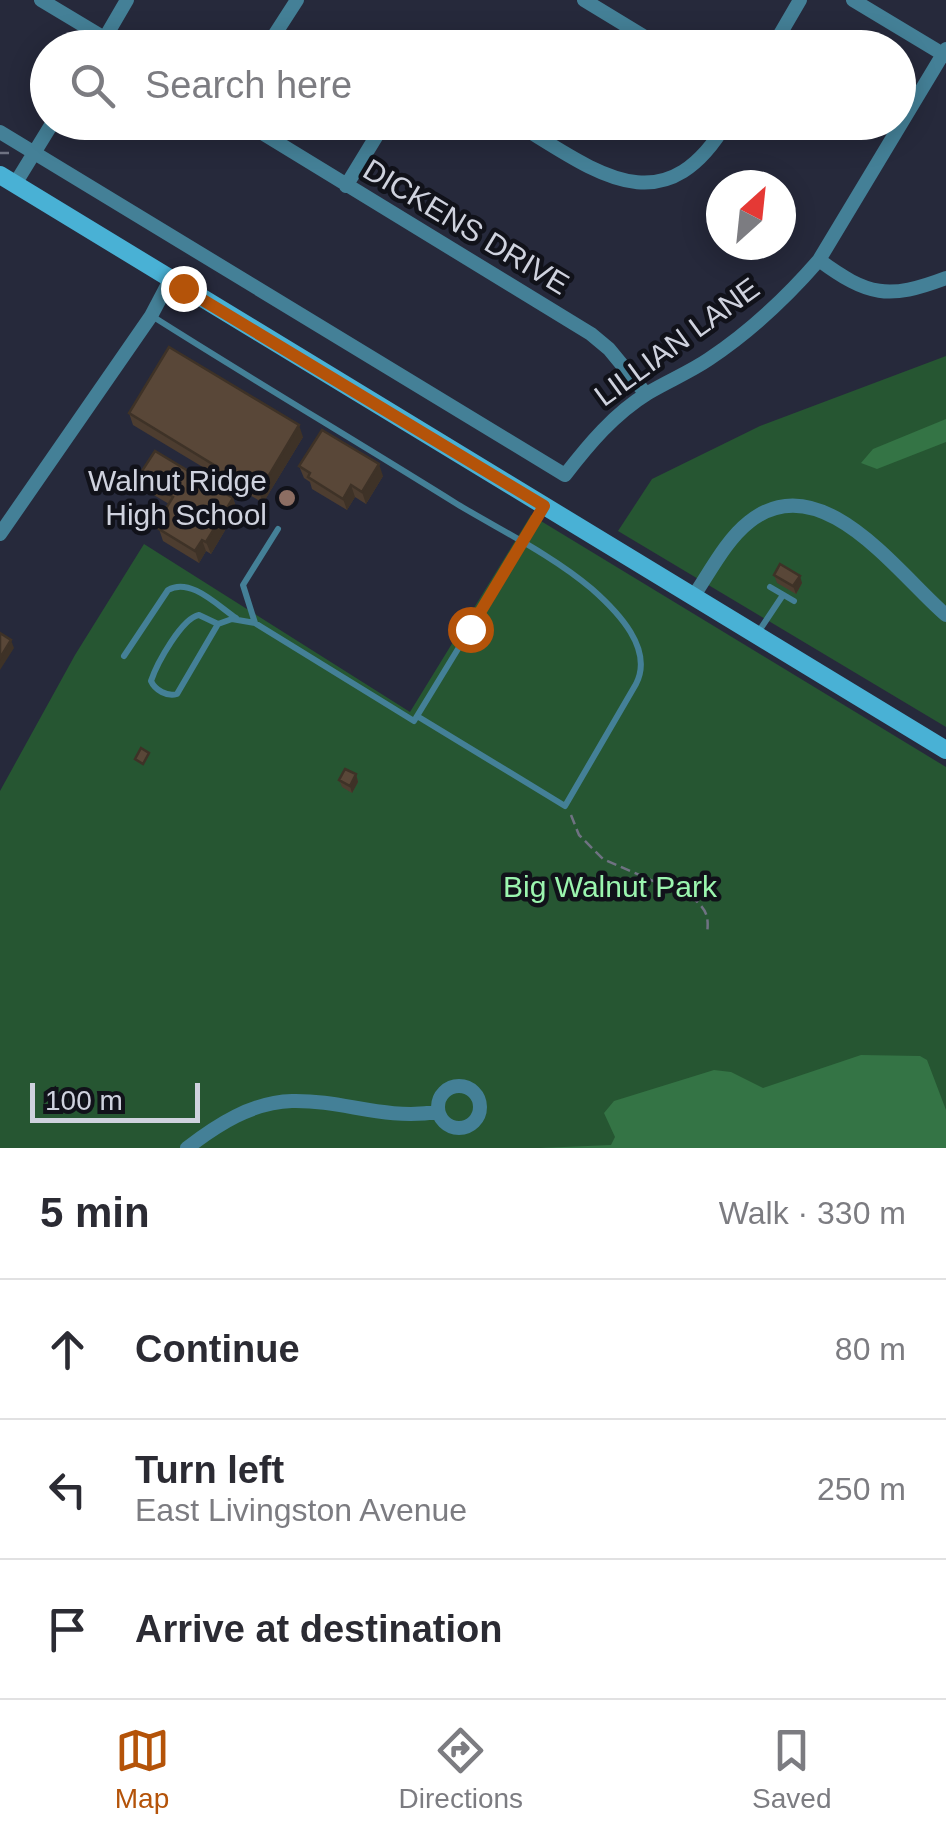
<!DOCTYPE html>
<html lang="en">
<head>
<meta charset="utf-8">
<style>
  body { margin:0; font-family:Helvetica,sans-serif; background:#f2f2f3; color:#2b2b33 }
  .compass { position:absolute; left:706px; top:170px; width:90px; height:90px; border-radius:50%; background:#fff; box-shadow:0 5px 25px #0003; rotate:27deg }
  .scale { position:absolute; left:30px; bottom:25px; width:170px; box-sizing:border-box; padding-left:10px; border:5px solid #cfd2de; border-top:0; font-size:28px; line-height:35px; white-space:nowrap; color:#cfd2de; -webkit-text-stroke:8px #11121a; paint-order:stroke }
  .stop { position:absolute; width:30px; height:30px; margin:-22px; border:8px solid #b45309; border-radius:50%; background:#fff }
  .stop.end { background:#b45309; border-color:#fff; box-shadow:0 2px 10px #0008 }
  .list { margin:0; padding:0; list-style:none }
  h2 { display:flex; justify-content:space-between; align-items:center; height:130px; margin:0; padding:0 40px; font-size:42px }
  h2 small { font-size:32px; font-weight:400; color:#7c7c81 }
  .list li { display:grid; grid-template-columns:65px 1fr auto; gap:30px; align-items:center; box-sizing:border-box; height:140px; padding:0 40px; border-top:2px solid #e1e1e2 }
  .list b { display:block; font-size:38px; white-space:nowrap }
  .list p { margin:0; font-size:32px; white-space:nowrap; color:#7c7c81 }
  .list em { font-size:32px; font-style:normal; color:#7c7c81 }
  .icon { flex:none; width:55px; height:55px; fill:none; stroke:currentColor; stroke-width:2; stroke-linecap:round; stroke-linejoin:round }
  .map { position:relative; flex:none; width:946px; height:1148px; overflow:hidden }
  .search { position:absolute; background:#fff; box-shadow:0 5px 25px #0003; left:30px; right:30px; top:30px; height:110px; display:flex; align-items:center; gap:25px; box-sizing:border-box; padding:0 35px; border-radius:55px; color:#7c7c81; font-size:38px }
  .sheet { height:550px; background:#fff }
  nav { display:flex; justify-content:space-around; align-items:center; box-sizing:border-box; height:140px; border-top:2px solid #e1e1e2; background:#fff; font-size:28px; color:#7c7c81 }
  nav a { display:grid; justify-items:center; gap:5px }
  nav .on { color:#b45309 }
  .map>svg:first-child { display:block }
  .green { fill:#265632 }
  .forest { fill:#347445 }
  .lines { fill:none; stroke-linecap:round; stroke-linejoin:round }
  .path { stroke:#6f7282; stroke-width:2.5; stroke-dasharray:10 5; stroke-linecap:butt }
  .service { stroke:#448097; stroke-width:6 }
  .minor { stroke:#448097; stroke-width:14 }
  .secondary { stroke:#49b1d5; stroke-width:18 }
  .wall { fill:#4d3d30 }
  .shaded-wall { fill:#3e3227 }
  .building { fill:#594738; stroke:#3e3227; stroke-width:2.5 }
  .route { stroke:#b45309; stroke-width:12 }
  .education-dot { fill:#8d6e63; stroke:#11121a; stroke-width:4 }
  .labels { text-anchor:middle; stroke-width:9; stroke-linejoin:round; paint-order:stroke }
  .street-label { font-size:30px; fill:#cfd2de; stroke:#11121a }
  .poi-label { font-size:30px; fill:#cfd2de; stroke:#11121a; text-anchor:end }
  .park-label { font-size:30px; fill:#9bf5af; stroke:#11121a }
</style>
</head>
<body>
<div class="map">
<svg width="946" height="1148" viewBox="0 0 946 1148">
  <rect width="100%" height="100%" fill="#26293b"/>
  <path class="green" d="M946,356V727L618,531L652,479L760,426Z
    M531,515L946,767V1148H0V791L75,655L144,544L410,712Z"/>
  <path class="forest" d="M946,419V442L877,469L861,463L873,449Z
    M861,1055L920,1056L927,1060L946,1110V1148H540L611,1145L615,1137L604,1113L614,1101L714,1070L731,1072L763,1088Z"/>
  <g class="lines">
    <path class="path" d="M0,153H9
      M571,815L579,835L603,859L694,899C707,910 709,917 707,934"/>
    <path class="service" d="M152,316C253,380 356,441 457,504C502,531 552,555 592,589C618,612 654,649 636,684L565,806L417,716
      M278,529L243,585L255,623L414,721L544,508
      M770,587L794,601
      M218,624L199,615C182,618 157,663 151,681C155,690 167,697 177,694L218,624L232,619L255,623
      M759,631L783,595
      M124,656L168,590C190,577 217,605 236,618"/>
    <path class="minor" d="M41,0L121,48
      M584,0L663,48
      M853,0L946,56
      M99,48L127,0
      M266,48L297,0
      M772,48L800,0
      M244,122L591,334L609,349L646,394
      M514,122C594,170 663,230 727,122
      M0,132L565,475C589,444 614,414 648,393C668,381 690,372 709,359C751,331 786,298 819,260L946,49
      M15,184L53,122
      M346,186L385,122
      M819,260C868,296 888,300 946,278
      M0,534L151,316L170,280
      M693,597C710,572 726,540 749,522C821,464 898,574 946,615
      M438 1107a21 21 0 1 1 42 0a21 21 0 1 1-42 0Z
      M187,1148C217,1125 252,1102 292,1101C345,1100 381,1120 438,1112"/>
    <path class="secondary" d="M0,175L946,750"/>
  </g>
  <path class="wall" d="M129,413L303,437L263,503L230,483L224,493L233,498L237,510L211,554L206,551L199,563L163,541L159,529L164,521L162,515L169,504L142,488L138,477L205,481L211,472L133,425Z
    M299,466L383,476L366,504L355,497L347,510L312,489L310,482L304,478Z
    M774,575L802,583L796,594L777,583Z
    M356,774L358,782L352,793L342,787L339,780Z"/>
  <path class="shaded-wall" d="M299,425L303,437L263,503L259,492Z
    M379,464L383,476L366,504L362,492Z
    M226,472L230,483L221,500L216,488Z
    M351,485L355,497L347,510L343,499Z
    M233,498L237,510L211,554L206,542Z
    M202,540L206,551L199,563L195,551Z
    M800,576L802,583L796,594L793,586Z
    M11,640L14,648L0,670V658Z
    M356,774L358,782L352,793L350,786Z"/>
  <path class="building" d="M169,347L299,425L259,492L226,472L216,488L233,498L206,542L202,540L195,551L159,529L166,518L162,515L173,497L138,477L155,451L205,481L214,465L129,413Z
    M322,430L379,464L362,492L351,485L343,499L308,477L310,473L299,466Z
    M780,564L800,576L793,586L774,575Z
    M0,633L11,640L0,658Z
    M141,748L149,753L143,764L135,759Z
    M345,769L356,774L350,786L339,780Z"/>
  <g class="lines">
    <path class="route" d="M183,288L544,506L470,629"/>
  </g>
  <circle class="education-dot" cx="287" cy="498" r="10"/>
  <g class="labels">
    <g class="street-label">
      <text transform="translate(466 227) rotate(31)" y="10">DICKENS DRIVE</text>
      <text transform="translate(677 342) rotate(-36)" y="10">LILLIAN LANE</text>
    </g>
    <g class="poi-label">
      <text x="267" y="491">Walnut Ridge<tspan x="267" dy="34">High School</tspan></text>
    </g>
    <g class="park-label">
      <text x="610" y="897">Big Walnut Park</text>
    </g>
  </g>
</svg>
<svg class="compass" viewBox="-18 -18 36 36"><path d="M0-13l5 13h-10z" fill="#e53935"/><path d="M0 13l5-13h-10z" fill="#7c7c81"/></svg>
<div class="scale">100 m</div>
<div class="stop" style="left:470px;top:629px"></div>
<div class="stop end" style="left:183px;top:288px"></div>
<div class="search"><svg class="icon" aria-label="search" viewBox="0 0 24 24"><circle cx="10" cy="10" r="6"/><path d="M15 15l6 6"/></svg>Search here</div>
</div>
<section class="sheet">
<h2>5 min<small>Walk · 330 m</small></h2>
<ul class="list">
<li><svg class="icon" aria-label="ahead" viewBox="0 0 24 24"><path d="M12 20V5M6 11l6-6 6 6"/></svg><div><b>Continue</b></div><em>80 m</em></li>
<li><svg class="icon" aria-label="left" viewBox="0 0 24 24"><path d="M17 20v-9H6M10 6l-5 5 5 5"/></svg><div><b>Turn left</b><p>East Livingston Avenue</p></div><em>250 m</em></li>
<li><svg class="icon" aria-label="arrive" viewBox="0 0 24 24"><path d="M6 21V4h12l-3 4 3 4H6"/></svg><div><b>Arrive at destination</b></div></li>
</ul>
</section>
<nav>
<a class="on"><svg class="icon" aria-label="map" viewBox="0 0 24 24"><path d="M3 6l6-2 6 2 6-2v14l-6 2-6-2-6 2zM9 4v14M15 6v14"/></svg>Map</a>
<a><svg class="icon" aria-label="directions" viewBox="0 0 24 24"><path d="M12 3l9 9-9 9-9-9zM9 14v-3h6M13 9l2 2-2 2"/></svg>Directions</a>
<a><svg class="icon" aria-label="saved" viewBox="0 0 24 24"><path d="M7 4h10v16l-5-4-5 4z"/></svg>Saved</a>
</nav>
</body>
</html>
